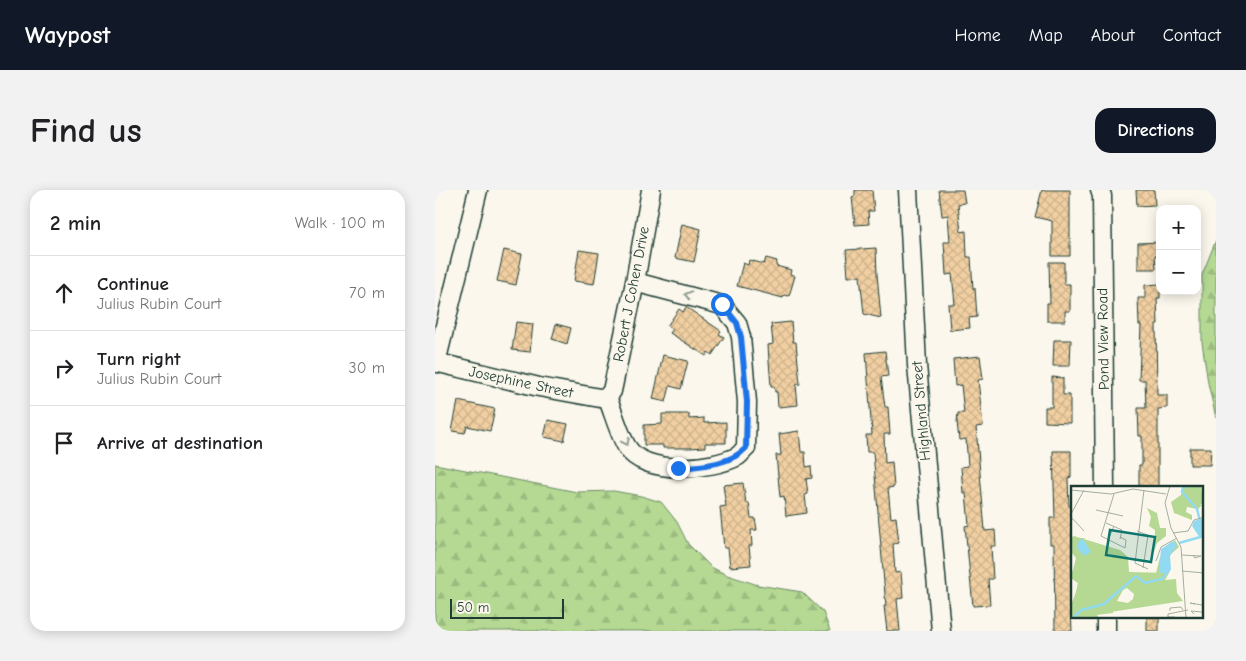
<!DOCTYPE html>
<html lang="en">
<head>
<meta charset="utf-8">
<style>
  body { margin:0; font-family:"Comic Neue",sans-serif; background:#f2f2f2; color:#202124 }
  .controls { position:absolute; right:15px; top:15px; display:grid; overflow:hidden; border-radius:10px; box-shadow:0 2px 12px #0003 }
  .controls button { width:45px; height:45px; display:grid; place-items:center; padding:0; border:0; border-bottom:1px solid #e0e0e0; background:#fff; color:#202124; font:25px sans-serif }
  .scale { position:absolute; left:15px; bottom:12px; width:114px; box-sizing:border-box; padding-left:5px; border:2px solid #1f3d34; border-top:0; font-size:14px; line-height:18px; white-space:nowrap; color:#1f3d34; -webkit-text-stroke:4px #fbf7ec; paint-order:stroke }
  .stop { position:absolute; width:15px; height:15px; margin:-11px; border:4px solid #1a73e8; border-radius:50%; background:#fff }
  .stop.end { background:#1a73e8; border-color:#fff; box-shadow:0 1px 5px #0008 }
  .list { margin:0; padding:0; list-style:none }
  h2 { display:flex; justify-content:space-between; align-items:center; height:65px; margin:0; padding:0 20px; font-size:21px }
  h2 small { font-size:16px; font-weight:400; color:#757577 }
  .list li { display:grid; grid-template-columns:32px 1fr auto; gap:15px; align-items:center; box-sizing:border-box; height:75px; padding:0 20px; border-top:1px solid #e0e0e0 }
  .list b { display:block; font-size:19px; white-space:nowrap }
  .list p { margin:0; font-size:16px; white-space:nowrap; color:#757577 }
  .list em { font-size:16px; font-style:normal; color:#757577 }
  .icon { flex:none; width:28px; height:28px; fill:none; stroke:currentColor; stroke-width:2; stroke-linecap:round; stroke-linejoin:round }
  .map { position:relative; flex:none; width:781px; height:441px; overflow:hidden; border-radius:15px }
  header { display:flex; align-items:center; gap:30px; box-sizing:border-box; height:70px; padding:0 25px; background:#111827; color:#fff }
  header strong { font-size:24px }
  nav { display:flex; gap:28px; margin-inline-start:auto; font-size:18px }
  .intro { display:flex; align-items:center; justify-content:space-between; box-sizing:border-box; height:120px; padding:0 30px }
  h1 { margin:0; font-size:35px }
  .button { padding:12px 22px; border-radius:15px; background:#111827; color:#fff; font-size:18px; font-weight:700 }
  main { display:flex; gap:30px; padding:0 30px }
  aside { flex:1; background:#fff; border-radius:15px; box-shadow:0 2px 12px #0003 }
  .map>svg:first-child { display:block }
  .forest { fill:url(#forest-firs); stroke:#6a8b64 }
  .building { fill:url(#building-cross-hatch); stroke:#1f3d34 }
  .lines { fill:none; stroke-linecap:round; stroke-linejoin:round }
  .street-casing { stroke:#1f3d34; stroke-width:21 }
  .street { stroke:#fbf7ec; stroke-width:18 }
  .oneway { stroke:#8d9a90 }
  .route { stroke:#1a73e8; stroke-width:6 }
  .labels { text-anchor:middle; stroke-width:4; stroke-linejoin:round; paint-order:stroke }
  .street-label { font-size:15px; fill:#1f3d34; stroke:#fbf7ec }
  .inset-river { fill:none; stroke:#91daf2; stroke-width:2.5 }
  .inset-road { fill:none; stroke:#a3ada2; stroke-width:1 }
  .view { fill:#0f766e; fill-opacity:0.15; stroke:#0f766e; stroke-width:2.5 }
  .inset-edge { fill:none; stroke:#1f3d34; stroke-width:2.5 }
</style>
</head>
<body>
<header>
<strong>Waypost</strong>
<nav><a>Home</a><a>Map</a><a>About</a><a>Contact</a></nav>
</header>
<div class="intro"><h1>Find us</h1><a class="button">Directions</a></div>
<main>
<aside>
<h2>2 min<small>Walk · 100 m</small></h2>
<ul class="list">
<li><svg class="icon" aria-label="ahead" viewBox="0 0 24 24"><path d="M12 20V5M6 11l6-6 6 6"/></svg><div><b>Continue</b><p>Julius Rubin Court</p></div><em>70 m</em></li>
<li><svg class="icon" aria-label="right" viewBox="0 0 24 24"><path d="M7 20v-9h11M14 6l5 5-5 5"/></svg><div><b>Turn right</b><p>Julius Rubin Court</p></div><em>30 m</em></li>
<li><svg class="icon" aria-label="arrive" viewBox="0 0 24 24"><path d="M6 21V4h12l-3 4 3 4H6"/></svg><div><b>Arrive at destination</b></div></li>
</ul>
</aside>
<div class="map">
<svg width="781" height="441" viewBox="0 0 781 441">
  <defs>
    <pattern id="forest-firs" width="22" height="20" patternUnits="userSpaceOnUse" patternTransform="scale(1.25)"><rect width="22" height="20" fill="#b5d993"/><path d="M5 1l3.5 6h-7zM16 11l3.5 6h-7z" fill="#9bbb7f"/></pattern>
    <pattern id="building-cross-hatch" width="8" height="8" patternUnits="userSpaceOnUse" patternTransform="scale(1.25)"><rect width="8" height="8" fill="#f1cfa2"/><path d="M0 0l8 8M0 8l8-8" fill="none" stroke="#ceb38c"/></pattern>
  </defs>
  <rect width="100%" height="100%" fill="#fbf7ec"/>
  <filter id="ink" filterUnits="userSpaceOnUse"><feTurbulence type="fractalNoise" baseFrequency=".02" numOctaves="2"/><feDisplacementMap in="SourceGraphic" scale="10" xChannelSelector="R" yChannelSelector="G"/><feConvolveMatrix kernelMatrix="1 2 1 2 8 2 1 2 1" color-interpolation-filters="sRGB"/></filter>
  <g filter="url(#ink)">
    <path class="forest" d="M781,50V228L773,193L767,152V85Z
      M0,274L142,302L179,301L206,306L226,312L242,332L253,354L276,377L292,385L323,395L367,402L388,422L395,441H0Z"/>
    <path class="building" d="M420,0H437L439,21H433L434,34L420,35L417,7L420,6Z
      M504,0H528L530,13L523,14L526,42L531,41L532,67H536L538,99L540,98L542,127L534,128L535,138L515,140L513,114H520L517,84L511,85L509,52H515L513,25L507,26Z
      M607,0H635V66H617V31L600,27Z
      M701,0H719L720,15L702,16Z
      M247,34L266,39L259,72L240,68Z
      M725,52V65H720L721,79H703V53Z
      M441,58L442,84L446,128L429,124L425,86L413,87L411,60Z
      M69,60L87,64L81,95L62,91Z
      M144,60L164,63L159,94L139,91Z
      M331,68L342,71L341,76L356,80L355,84L360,86L354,106L349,105L348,108L302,96L308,73L313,75L314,70L329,74Z
      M614,72H629V94H635V121H630V131H612V113H615Z
      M725,94V108H722L723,134H721L722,205H732V218L723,219V297H704V275H707V246H704L703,218H711L710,190H704L706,135H704L703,108H710V95Z
      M251,117L286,141L284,144L289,147L277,165L273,162L271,166L235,143L238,139L232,136L244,119L248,122Z
      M81,132L98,134L95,162L77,160Z
      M356,132L358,152H361L365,194L361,195L363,215L343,217L342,202H340L339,196H336L334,171L333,155L338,154L336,134Z
      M121,134L136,138L132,154L117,149Z
      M619,150H636L635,176H618Z
      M450,161L453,186L446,187L450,217H453L455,244H449L450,273L457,272L459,297L453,298L456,328L461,327L464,353L458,354L460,383L466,382L468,408L462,409L465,441H452L449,416H451L438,262H432L431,245H437L431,163Z
      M228,165L253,171L246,199L235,196L231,212L218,209Z
      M545,166L548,189L543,190L548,236L541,237L550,341L560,340L561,356H556L558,389H553L555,415L538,416L530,336L534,335L531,303H528L526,277L533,276L531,249L524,250L522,232L523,223H529L526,195L520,196L518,169Z
      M617,187L628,188V205H635V233L610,232V217H617Z
      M23,211L60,219L55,241L32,236L30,243L17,241Z
      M227,224H254V229L269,228V233L291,232V253H270V257L254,258H228V255H209V235L227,234Z
      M113,230L133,234L129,251L109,247Z
      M364,241L366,262H370L371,277L376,276L377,288L371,289L373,304L370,305L372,323L351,326L349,306L345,307L341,265H346L344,244Z
      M755,258H776L775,275H755Z
      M618,261H636V287L633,288L634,316H637V398H635L637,441H620L619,354H615V328H620Z
      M308,293L311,313H314L316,328H320L322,340H316L317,356H314L316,375L295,377L293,358H289L285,317L291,316L288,295Z
      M712,427H724V441H712Z"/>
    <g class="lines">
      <defs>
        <path id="street" d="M473,0L482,175L506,441
          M665,0L667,6L670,297
          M0,172L104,197L165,208L172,207
          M1,173L43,0
          M172,207C178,221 184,244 192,257C209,286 277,280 303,266C306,264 308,260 311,258L312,212L306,147L302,133L287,115L200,92
          M172,207L177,201L200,92L216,0
          M671,427V441"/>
      </defs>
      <use href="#street" class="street-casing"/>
      <use href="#street" class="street"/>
    </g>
    <defs><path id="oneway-chevron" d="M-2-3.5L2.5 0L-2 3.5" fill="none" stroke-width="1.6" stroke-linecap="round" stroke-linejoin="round" transform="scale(1.25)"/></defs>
    <g class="oneway">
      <use href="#oneway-chevron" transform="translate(253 105) rotate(-165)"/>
      <use href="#oneway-chevron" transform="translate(191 252) rotate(65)"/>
    </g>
  </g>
  <g class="lines" filter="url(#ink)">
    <path class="route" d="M243,278C265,276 295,275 311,258L312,212L306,147L302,133L287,114"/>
  </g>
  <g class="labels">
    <g class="street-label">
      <text transform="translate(196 104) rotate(-79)" y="5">Robert J Cohen Drive</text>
      <text transform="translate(668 149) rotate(-91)" y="5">Pond View Road</text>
      <text transform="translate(86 192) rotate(12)" y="5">Josephine Street</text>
      <text transform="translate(486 221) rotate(-95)" y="5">Highland Street</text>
    </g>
  </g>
  <g transform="translate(636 296)">
    <rect width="132" height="132" fill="#fbf7ec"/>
    <path d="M112,0H125L119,1L121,15L131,19L127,23L116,21L115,26L121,29V34L103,27L100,16L110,9ZM76,22L86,27L89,42H95V50L86,57L83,66L84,44L78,40L80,31ZM3,50L49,64L57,71L58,86L98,87L94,94L105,93L106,107L112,115L0,132V119L8,98L0,92L5,72L0,66L1,51ZM56,102L63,108L62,113L57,117L46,115L52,104Z" fill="#b5d993" fill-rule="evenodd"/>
    <path d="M40,97H50L51,100L42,117V127L0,132Z" fill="#b5d993"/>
    <path d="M116,0H130L132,18H122L115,11L111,3ZM1,52H13L35,83L46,85L37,115L17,124L25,127L28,132H0L7,96L0,92V87L9,74L1,66ZM104,54L108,61L99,69L94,92L75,100L61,97L54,99L55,85L74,89L75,95H83L89,71Z" fill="#b5d993"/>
    <path d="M132,32V51L129,52L121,40L123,35ZM12,53L20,66L13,70L6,62L8,54ZM102,55L106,59L99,70L100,83L98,87H88L90,63Z" fill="#91daf2"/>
    <path class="inset-river" d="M116,0L112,2L111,6L126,23L129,35M108,57L133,50M2,132L10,124L33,118L65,90L74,97L91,93L97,85"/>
    <path class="inset-road" d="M99,0L94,17L100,42L110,61L115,132M0,4L40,8L62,3L95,8M73,4L64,77L77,83M43,8L30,50L54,62L55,54L49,51M25,24L52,30M0,28L13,4M0,31L13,45M35,37L51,44L49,53M66,45L77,49L72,82M102,47L117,45L123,34L133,31M37,54L43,40M110,69L130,70L124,72L122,69M85,75L90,61L106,52M111,85L133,87M124,118L119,117L131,119M99,125V122L110,121L112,124M123,128L120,125L131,126M104,131H97V128L117,124"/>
    <path class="view" d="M39,44L84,51L80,76L35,69Z"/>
    <rect width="132" height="132" class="inset-edge"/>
  </g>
</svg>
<div class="controls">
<button>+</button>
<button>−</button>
</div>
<div class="scale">50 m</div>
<div class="stop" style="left:287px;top:114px"></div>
<div class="stop end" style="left:243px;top:278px"></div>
</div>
</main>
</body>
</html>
